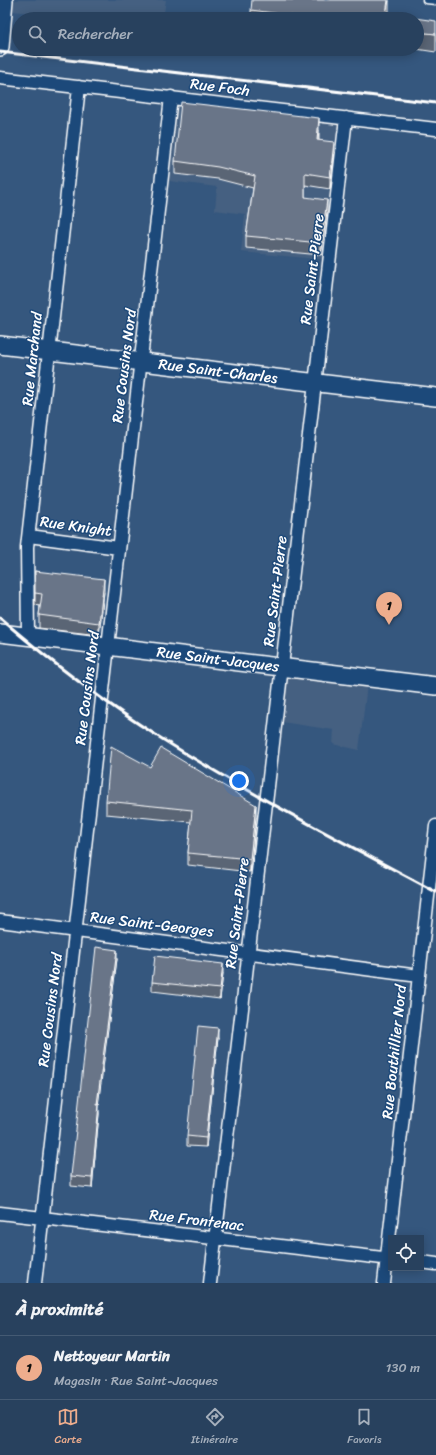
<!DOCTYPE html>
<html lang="fr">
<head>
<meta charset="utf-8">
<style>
  body { margin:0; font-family:Sriracha,sans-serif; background:#304864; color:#f1f3f6 }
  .controls { position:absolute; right:12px; bottom:12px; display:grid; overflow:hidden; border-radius:0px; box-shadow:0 2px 10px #0003 }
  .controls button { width:36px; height:36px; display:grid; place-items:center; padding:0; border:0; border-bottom:1px solid #445a73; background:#28415e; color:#f1f3f6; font:20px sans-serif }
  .you { position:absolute; left:239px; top:781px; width:14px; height:14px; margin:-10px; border:3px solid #fff; border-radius:50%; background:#1a73e8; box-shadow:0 0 0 6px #1a73e833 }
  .badge { display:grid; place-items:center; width:26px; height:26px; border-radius:50%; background:#eead8d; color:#111; font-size:13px; font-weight:700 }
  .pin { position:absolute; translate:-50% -33px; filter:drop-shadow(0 1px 2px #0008) }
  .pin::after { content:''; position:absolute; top:21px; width:14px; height:12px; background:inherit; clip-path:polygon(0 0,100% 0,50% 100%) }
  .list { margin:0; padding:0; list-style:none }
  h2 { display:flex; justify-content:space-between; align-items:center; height:52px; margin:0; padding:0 16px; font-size:17px }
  h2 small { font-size:13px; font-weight:400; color:#a5afbc }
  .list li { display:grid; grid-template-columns:26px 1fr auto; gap:12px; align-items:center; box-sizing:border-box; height:64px; padding:0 16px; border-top:1px solid #445a73 }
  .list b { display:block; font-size:15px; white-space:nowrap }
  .list p { margin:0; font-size:13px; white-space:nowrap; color:#a5afbc }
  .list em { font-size:13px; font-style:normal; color:#a5afbc }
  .icon { flex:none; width:22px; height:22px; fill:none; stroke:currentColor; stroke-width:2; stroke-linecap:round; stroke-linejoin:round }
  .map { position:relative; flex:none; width:436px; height:1283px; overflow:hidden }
  .search { position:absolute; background:#28415e; box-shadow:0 2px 10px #0003; left:12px; right:12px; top:12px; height:44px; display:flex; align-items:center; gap:10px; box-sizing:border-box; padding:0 14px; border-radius:22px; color:#a5afbc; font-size:15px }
  .sheet { height:116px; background:#28415e }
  nav { display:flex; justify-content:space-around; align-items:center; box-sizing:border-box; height:56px; border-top:1px solid #445a73; background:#28415e; font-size:11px; color:#a5afbc }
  nav a { display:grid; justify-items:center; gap:2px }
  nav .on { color:#eead8d }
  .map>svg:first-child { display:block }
  .built { fill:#456081 }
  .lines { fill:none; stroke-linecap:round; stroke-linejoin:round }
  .lane-casing { stroke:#fff; stroke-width:9 }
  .street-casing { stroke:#fff; stroke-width:15 }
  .secondary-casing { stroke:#fff; stroke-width:20 }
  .lane { stroke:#1f4a7a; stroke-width:6 }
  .street { stroke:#1f4a7a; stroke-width:12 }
  .secondary { stroke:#1f4a7a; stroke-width:17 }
  .rail { stroke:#fff; stroke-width:3 }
  .wall { fill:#5a6575; stroke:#fff }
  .shaded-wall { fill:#4a525f; stroke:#fff }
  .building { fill:#697588; stroke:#fff }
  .labels { text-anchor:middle; stroke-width:3; stroke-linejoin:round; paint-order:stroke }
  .street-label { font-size:15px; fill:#fff; stroke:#1f4a7a }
</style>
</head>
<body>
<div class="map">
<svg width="436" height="1283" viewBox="0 0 436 1283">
  <rect width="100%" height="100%" fill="#35577e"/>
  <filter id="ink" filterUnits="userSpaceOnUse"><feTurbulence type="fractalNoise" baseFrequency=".025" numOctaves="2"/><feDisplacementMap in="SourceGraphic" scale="8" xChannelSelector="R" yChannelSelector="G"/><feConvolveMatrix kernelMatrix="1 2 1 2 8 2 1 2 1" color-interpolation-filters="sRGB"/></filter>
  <g filter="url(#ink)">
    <path class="built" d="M12,0H166L163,19H94L12,11Z
      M171,97L346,118L329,260L241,252L245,214L215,210L217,187L161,180Z
      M282,667L368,677L359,750L333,744L334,730L275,721Z"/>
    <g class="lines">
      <defs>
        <path id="lane" d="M426,0L436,1"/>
        <path id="street" d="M0,78L436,129
          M29,536L119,548
          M28,636L27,547L79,87
          M0,921L419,976
          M0,1213L391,1259
          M421,1262L436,1264
          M35,1283L171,97
          M210,1283L346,118
          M384,1283L436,826"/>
        <path id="secondary" d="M0,47L4,0
          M0,345L436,397
          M0,633L436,686"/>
      </defs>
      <use href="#lane" class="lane-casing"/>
      <use href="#street" class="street-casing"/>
      <use href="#secondary" class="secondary-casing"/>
      <use href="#lane" class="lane"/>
      <use href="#street" class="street"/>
      <use href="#secondary" class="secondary"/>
      <path class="rail" d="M0,52L436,103
        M0,618C50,661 103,702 159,737C249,794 343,842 436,892"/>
    </g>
    <path class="wall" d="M251,10L389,14L417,19H251Z
      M417,32L436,34V52L416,49H417Z
      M319,130V140L334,154L330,189L305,185V197L327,212L321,255L246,248V236L253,188L218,179L175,174V161Z
      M35,571L104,592L99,635L39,628V615L40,606L35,605Z
      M150,767L256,817L250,872L188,865V853L191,822L106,814V801Z
      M117,959L98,1104L99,1114L92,1188L71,1186V1176Z
      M223,973L220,999L152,991V982Z
      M218,1038L206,1147L187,1146V1136Z"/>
    <path class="shaded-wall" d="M389,0V15L386,14Z
      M319,118V130L317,152V140Z
      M334,142V154L330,189V177Z
      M327,200V212L321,255V243Z
      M104,579V592L99,635V623Z
      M256,805V817L250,872V859Z
      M117,950V959L97,1114V1104Z
      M223,964V973L220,999V989Z
      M218,1028V1038L206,1147V1138Z
      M99,1104V1114L92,1188V1178Z"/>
    <path class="building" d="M252,0H388L386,14L436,21V34L417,32V19H319L251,10Z
      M181,102L319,118L317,140L334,142L330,177L305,173V197L327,200L321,243L246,236L255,176L218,167L175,161Z
      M35,571L104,579L99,623L39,615L42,594L35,593Z
      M111,746L150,767L161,748L256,805L250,859L188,853L192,810L106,801Z
      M96,947L117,950L97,1104H99L92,1178L71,1176Z
      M155,956L223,964L220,989L152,982Z
      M198,1026L218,1028L206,1138L187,1136Z"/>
  </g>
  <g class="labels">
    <g class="street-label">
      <text transform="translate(220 87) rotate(7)" y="5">Rue Foch</text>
      <text transform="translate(312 269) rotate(-83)" y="5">Rue Saint-Pierre</text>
      <text transform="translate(32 359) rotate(-84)" y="5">Rue Marchand</text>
      <text transform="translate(124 366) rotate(-83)" y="5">Rue Cousins Nord</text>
      <text transform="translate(218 371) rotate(7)" y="5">Rue Saint-Charles</text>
      <text transform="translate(76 526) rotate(8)" y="5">Rue Knight</text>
      <text transform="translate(275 591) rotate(-83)" y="5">Rue Saint-Pierre</text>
      <text transform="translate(218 659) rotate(7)" y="5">Rue Saint-Jacques</text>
      <text transform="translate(87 688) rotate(-83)" y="5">Rue Cousins Nord</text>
      <text transform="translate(237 913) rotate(-83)" y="5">Rue Saint-Pierre</text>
      <text transform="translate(152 924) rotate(7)" y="5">Rue Saint-Georges</text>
      <text transform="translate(50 1010) rotate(-83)" y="5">Rue Cousins Nord</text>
      <text transform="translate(394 1052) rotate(-84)" y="5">Rue Bouthillier Nord</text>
      <text transform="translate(197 1220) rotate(7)" y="5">Rue Frontenac</text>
    </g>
  </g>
</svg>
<div class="controls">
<button><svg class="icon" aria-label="locate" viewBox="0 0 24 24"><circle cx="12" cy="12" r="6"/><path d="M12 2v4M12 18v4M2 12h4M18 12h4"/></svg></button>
</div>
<div class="you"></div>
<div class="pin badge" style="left:389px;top:625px">1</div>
<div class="search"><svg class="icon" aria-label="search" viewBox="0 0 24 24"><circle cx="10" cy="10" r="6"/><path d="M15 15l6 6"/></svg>Rechercher</div>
</div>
<section class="sheet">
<h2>À proximité<small></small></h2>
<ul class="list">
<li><span class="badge">1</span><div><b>Nettoyeur Martin</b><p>Magasin · Rue Saint-Jacques</p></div><em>130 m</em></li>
</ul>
</section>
<nav>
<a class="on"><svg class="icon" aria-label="map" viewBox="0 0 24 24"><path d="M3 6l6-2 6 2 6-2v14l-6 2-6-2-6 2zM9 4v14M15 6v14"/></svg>Carte</a>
<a><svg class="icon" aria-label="directions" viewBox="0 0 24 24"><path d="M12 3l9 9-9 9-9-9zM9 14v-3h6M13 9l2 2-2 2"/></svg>Itinéraire</a>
<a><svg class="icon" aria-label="saved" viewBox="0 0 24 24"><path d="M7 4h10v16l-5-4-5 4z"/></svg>Favoris</a>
</nav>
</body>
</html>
